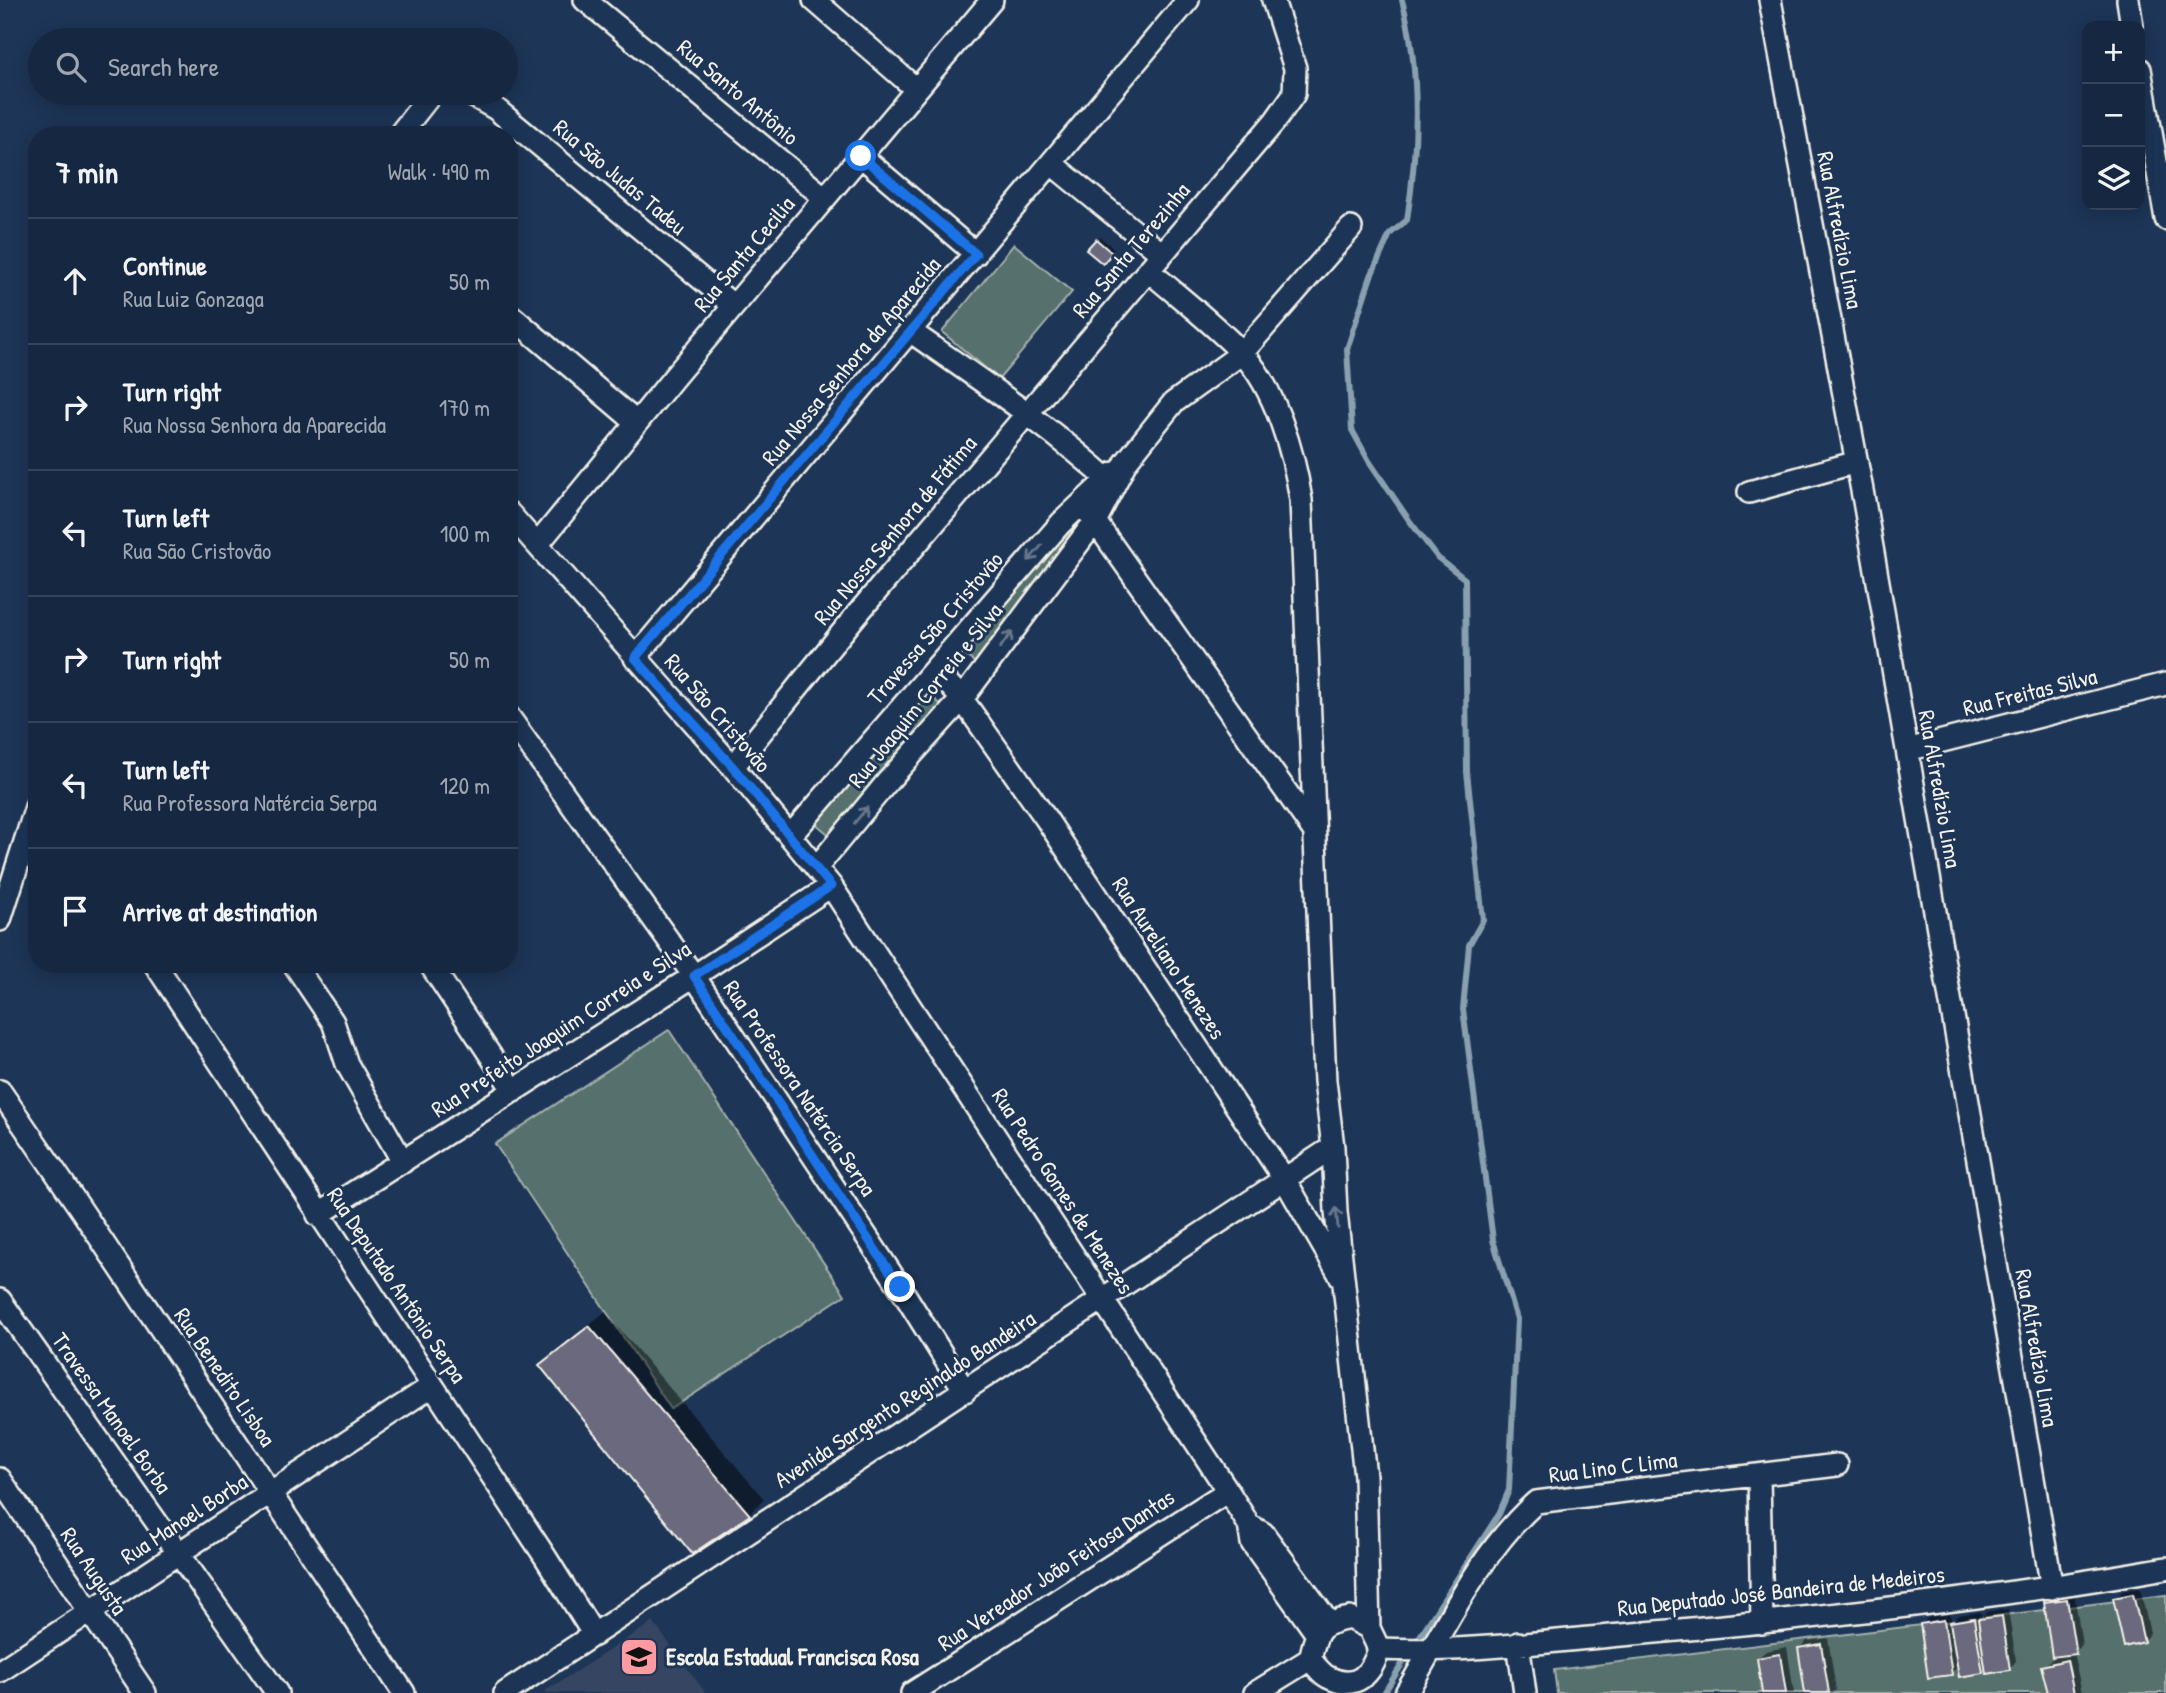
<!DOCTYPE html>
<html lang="en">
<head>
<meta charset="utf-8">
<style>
  body { margin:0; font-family:"Patrick Hand",sans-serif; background:#1f3048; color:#f1f3f6 }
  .controls { position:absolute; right:21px; top:21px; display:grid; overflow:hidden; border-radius:14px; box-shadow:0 4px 18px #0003 }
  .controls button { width:63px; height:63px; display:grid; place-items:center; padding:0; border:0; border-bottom:2px solid #35445a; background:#162841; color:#f1f3f6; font:35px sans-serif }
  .stop { position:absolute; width:21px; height:21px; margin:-16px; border:5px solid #1a73e8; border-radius:50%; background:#fff }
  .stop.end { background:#1a73e8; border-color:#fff; box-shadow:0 2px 7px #0008 }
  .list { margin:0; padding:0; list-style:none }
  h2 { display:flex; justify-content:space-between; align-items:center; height:91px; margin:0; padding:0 28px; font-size:30px }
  h2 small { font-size:23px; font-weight:400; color:#9ea6b1 }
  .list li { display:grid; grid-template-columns:46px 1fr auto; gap:21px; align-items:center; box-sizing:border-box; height:126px; padding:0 28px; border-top:2px solid #35445a }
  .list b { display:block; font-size:26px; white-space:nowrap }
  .list p { margin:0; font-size:23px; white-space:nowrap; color:#9ea6b1 }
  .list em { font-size:23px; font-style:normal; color:#9ea6b1 }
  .icon { flex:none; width:38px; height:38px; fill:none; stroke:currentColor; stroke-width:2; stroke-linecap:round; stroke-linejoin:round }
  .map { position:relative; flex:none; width:2166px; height:1693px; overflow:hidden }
  .search { position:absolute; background:#162841; box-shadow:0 4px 18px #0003; left:28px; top:28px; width:490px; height:77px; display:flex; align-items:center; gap:18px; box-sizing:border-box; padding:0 24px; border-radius:38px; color:#9ea6b1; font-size:26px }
  .panel { position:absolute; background:#162841; box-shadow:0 4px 18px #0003; left:28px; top:126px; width:490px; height:847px; border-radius:28px }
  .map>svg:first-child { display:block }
  .built { fill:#344562 }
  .green { fill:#546f6d; stroke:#a4b0aa; stroke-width:2 }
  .shadow { fill:#0007 }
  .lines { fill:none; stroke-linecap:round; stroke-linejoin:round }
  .stream { stroke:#89a0ae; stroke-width:6 }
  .building { fill:#6a697d; stroke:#f4f1e8; stroke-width:2 }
  .minor-casing { stroke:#f4f1e8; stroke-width:26 }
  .minor { stroke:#1d3557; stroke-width:21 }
  .oneway { stroke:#68778a }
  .route { stroke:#1a73e8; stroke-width:9 }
  .labels { text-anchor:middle; stroke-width:6; stroke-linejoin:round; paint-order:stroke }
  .street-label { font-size:23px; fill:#f4f1e8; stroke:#1d3557 }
  .poi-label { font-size:23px; font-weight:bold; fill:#f4f1e8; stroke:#1d3557; text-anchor:start }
</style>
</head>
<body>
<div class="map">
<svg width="2166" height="1693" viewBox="0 0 2166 1693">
  <rect width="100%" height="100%" fill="#1d3557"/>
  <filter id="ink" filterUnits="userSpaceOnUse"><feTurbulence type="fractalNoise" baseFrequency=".0143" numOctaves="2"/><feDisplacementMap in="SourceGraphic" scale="14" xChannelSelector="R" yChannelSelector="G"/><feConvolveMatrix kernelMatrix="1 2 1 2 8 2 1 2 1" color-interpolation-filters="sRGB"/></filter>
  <g filter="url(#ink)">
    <path class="built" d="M653,1622L706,1693H542Z"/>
    <path class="green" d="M1014,244L1072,292L999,379L942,332Z
      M1065,523L1080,535L978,665L962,653Z
      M929,694L947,710L833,838L815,823Z
      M669,1030L845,1295L671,1409L495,1144Z
      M2166,1595V1693H1557L1554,1670Z"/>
    <path class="shadow" d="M1100,237L1114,249L1103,262L1089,250Z
      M605,1312L764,1499L749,1514L541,1365L556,1350Z
      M2140,1588L2150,1633L2143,1641L2115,1599L2123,1591Z
      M2074,1592L2082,1645L2073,1652L2082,1693H2049L2043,1666L2054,1658L2046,1603L2053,1596Z
      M2008,1609L2016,1661L2009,1669L1987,1666L1982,1671L1959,1666L1951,1673L1922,1624L1929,1617L1950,1614L1952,1623L1959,1615L1981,1612L1982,1618L1987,1612Z
      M1828,1638L1836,1690L1833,1693H1806L1799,1648L1807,1641Z
      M1787,1647L1794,1693H1764L1758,1658L1766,1651Z"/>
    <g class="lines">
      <path class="stream" d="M1402,0C1421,70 1418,149 1407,220L1390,234L1371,276L1347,349L1352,430L1369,461L1409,520L1438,558L1465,579L1467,772L1483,920L1469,945L1463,1009L1493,1240L1517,1319L1509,1490L1499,1514L1415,1644
        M1384,1693L1409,1653"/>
    </g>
    <path class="building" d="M1096,239L1112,253L1103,264L1086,250Z
      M589,1326L750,1515L692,1554L539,1365Z
      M2133,1594L2144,1642L2124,1647L2113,1598Z
      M2067,1599L2076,1654L2052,1657L2044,1602Z
      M2002,1616L2010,1670L1986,1674L1978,1619Z
      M1974,1618L1983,1673L1959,1677L1950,1622Z
      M1944,1620L1952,1675L1928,1678L1920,1624Z
      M1821,1644L1829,1693H1805L1798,1648Z
      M1780,1654L1786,1693H1762L1757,1658Z
      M2067,1660L2074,1693H2048L2041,1666Z"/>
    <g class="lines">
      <defs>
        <path id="minor" d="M585,0L825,198
          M814,0L916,89
          M1770,0L1864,501L2052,1588
          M2128,0L2132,26
          M2140,69L2166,219
          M468,93L496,109L734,306
          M399,135L432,93
          M861,156L976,254
          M1052,164L1162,254
          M1148,270C1179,297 1213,323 1241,352C1275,387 1294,453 1301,500L1325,1081L1333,1147L1336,1212L1365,1476L1369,1628
          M509,314L637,423
          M910,331C980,380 1051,427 1114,485
          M1749,492L1857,462
          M1087,510L1314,831
          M509,513L733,767L831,886L1228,1491L1249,1525L1252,1543L1316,1633
          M538,544L675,376L992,0
          M635,658L1188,0
          M935,669L962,699L1047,820L1285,1180L1341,1277
          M509,717L694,976L900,1287L965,1391
          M1907,750L2166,684
          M733,767L853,619L1275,121L1294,94L1295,68L1273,0
          M791,835L1061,523L1114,473
          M817,867L888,781L962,699L1096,520L1126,462L1173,403L1242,353L1351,228
          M0,920L37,804
          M155,964L546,1558L594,1635
          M294,964L333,1022L347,1064L403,1162
          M430,964L514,1091
          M0,1091L82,1211L404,1693
          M318,1215L694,976L831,886
          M0,1300L277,1693
          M1759,1475L1762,1623
          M0,1479L145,1693
          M1249,1525L1263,1533L1329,1623
          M1350,1618L1369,1628L1379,1649C1372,1673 1357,1691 1330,1678C1322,1675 1315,1665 1310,1659C1317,1629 1319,1624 1350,1618Z
          M1518,1643L1525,1693
          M1379,1649C1464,1653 1549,1641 1633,1634C1812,1619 1990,1599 2166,1568
          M0,1671L432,1386
          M505,1693L1333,1147
          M912,1693L1228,1491
          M1255,1693L1310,1659
          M1406,1693C1445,1628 1479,1553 1536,1502L1837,1465"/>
      </defs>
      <use href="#minor" class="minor-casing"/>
      <use href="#minor" class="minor"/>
    </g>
    <defs><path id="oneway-shaft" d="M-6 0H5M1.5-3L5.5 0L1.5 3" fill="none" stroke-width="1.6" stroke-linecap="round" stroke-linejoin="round" transform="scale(1.75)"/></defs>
    <g class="oneway">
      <use href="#oneway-shaft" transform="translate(1035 553) rotate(131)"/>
      <use href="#oneway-shaft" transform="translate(1006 640) rotate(-53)"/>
      <use href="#oneway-shaft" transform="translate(861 815) rotate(-50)"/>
      <use href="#oneway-shaft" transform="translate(1337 1218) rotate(-96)"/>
    </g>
  </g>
  <g class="lines" filter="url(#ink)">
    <path class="route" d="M861,156L976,254L635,658L733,767L831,886L694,976L900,1287"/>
  </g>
  <defs>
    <symbol id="school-square" viewBox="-11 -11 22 22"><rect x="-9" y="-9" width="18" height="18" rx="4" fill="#ff9aa2" stroke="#1d3557"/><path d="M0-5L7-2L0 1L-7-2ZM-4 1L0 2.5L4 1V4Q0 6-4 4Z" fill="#111"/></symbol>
  </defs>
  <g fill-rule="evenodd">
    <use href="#school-square" x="617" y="1635" width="44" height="44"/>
  </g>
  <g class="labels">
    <g class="street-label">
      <text transform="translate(738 92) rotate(40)" y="8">Rua Santo Antônio</text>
      <text transform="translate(620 177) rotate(40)" y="8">Rua São Judas Tadeu</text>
      <text transform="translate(1840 230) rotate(79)" y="8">Rua Alfredízio Lima</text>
      <text transform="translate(1131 250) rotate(-50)" y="8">Rua Santa Terezinha</text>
      <text transform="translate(744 254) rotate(-50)" y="8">Rua Santa Cecilia</text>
      <text transform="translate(851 361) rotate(-50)" y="8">Rua Nossa Senhora da Aparecida</text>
      <text transform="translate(895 530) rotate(-50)" y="8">Rua Nossa Senhora de Fátima</text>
      <text transform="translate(935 628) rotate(-49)" y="8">Travessa São Cristovão</text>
      <text transform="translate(2030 692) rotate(-14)" y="8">Rua Freitas Silva</text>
      <text transform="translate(925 695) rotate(-51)" y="8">Rua Joaquim Correia e Silva</text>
      <text transform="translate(718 713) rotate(49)" y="8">Rua São Cristovão</text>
      <text transform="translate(1940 789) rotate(80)" y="8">Rua Alfredízio Lima</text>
      <text transform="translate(1169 958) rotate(57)" y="8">Rua Aureliano Menezes</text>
      <text transform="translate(561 1029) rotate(-33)" y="8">Rua Prefeito Joaquim Correia e Silva</text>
      <text transform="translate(800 1088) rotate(56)" y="8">Rua Professora Natércia Serpa</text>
      <text transform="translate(1063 1191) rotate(57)" y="8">Rua Pedro Gomes de Menezes</text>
      <text transform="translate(397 1285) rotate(56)" y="8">Rua Deputado Antônio Serpa</text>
      <text transform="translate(2037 1348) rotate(80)" y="8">Rua Alfredízio Lima</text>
      <text transform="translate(225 1377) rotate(56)" y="8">Rua Benedito Lisboa</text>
      <text transform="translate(905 1399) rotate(-33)" y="8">Avenida Sargento Reginaldo Bandeira</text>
      <text transform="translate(112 1413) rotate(55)" y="8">Travessa Manoel Borba</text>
      <text transform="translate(1613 1467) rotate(-7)" y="8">Rua Lino C Lima</text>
      <text transform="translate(184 1519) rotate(-33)" y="8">Rua Manoel Borba</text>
      <text transform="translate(1056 1570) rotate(-33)" y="8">Rua Vereador João Feitosa Dantas</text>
      <text transform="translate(94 1571) rotate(56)" y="8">Rua Augusta</text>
      <text transform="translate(1781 1591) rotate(-6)" y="8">Rua Deputado José Bandeira de Medeiros</text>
    </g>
    <g class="poi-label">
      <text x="666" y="1665">Escola Estadual Francisca Rosa</text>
    </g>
  </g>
</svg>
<div class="controls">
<button>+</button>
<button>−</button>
<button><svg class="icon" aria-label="layers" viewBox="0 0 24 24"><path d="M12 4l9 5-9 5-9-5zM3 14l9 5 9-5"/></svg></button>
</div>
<div class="stop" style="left:861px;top:156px"></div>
<div class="stop end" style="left:900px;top:1287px"></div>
<div class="search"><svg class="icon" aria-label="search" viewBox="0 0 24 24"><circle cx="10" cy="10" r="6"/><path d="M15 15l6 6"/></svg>Search here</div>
<section class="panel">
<h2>7 min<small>Walk · 490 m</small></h2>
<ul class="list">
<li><svg class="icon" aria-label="ahead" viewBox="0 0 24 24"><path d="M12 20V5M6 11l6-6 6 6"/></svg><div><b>Continue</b><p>Rua Luiz Gonzaga</p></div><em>50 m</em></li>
<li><svg class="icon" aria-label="right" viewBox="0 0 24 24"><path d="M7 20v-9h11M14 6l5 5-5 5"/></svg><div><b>Turn right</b><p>Rua Nossa Senhora da Aparecida</p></div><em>170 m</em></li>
<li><svg class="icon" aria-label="left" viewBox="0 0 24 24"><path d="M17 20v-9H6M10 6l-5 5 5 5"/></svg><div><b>Turn left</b><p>Rua São Cristovão</p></div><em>100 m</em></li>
<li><svg class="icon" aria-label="right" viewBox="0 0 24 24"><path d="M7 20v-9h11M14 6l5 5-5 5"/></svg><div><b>Turn right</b></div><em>50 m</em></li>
<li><svg class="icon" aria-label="left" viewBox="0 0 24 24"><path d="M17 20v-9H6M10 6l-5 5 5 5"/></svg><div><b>Turn left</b><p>Rua Professora Natércia Serpa</p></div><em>120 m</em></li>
<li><svg class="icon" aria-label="arrive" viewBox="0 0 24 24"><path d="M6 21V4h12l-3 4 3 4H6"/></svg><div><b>Arrive at destination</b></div></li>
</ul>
</section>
</div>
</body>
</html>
